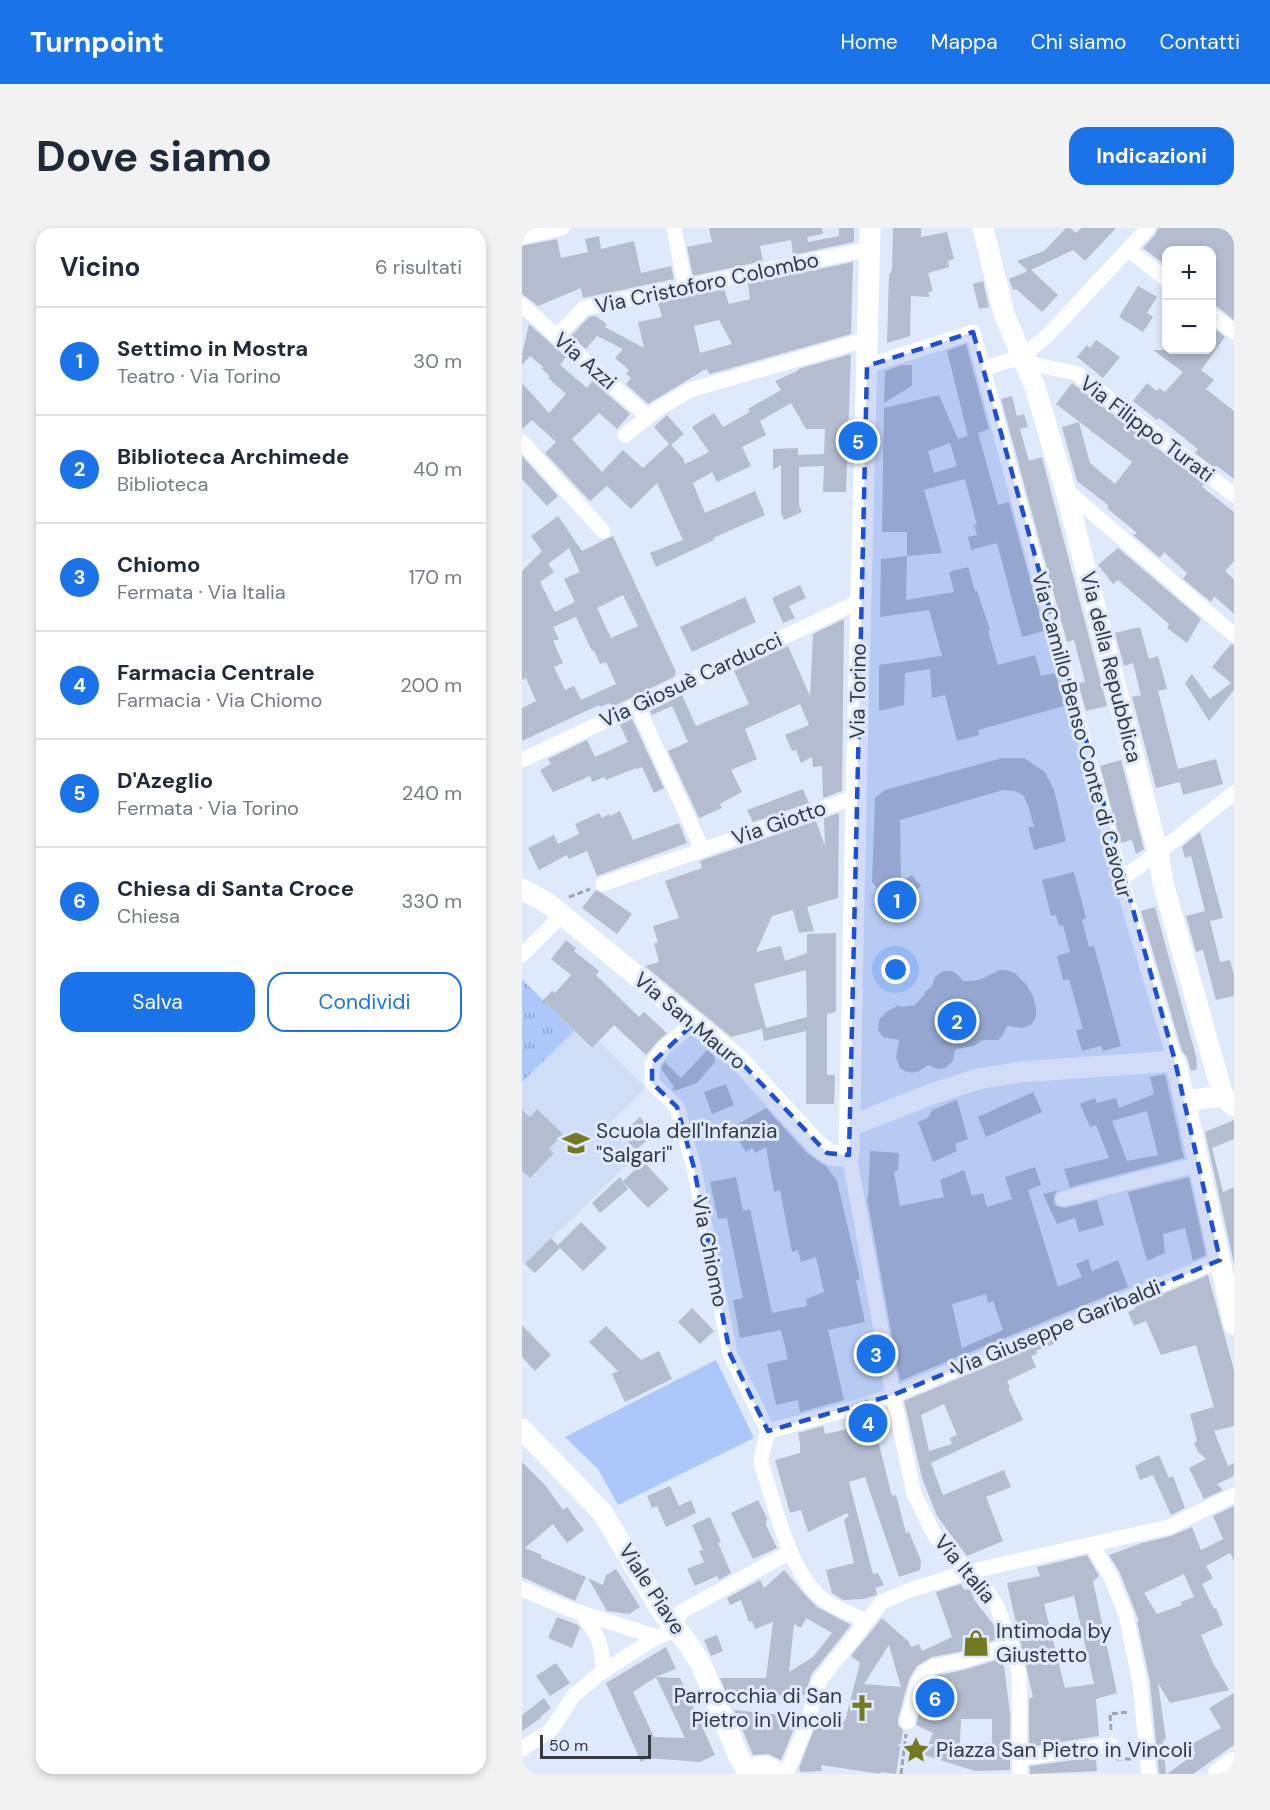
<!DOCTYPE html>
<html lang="it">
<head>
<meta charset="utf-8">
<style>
  body { margin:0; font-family:"DM Sans",sans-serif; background:#f2f2f3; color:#1f2937 }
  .controls { position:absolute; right:18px; top:18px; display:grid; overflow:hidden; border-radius:12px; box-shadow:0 3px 9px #0003 }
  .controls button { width:54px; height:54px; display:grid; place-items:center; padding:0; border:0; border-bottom:2px solid #e0e1e3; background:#fff; color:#1f2937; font:30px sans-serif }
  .scale { position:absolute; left:18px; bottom:15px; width:111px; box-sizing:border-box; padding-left:6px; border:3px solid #353941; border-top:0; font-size:16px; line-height:21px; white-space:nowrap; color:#353941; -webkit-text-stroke:4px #dee9fc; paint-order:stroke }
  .you { position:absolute; left:374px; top:742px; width:21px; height:21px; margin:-15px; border:4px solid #fff; border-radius:50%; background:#1a73e8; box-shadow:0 0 0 9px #1a73e833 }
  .badge { display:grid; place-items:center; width:39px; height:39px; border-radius:50%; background:#1a73e8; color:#fff; font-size:20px; font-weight:700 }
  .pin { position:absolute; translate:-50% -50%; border:3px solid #fff; box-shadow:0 2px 6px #0006 }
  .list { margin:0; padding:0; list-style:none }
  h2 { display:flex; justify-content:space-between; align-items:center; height:78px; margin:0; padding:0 24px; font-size:26px }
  h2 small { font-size:20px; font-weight:400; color:#747a83 }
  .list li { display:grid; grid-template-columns:39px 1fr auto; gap:18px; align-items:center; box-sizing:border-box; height:108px; padding:0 24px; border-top:2px solid #e0e1e3 }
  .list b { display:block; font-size:22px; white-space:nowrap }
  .list p { margin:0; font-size:20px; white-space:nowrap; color:#747a83 }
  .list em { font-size:20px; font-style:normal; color:#747a83 }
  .actions { display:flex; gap:12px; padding:18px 24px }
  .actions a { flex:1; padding:14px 0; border:2px solid #1a73e8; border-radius:18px; text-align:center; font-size:21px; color:#1a73e8 }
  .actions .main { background:#1a73e8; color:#fff }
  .map { position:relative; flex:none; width:712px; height:1546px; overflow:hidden; border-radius:18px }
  header { display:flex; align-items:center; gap:36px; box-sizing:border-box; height:84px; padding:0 30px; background:#1a73e8; color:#fff }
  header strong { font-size:28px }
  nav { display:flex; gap:33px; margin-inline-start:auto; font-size:21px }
  .intro { display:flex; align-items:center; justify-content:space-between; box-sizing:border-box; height:144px; padding:0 36px }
  h1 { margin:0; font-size:42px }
  .button { padding:15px 27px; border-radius:18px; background:#1a73e8; color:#fff; font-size:21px; font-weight:700 }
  main { display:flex; gap:36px; padding:0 36px }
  aside { flex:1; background:#fff; border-radius:18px; box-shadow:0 3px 9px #0003 }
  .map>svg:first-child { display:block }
  .built { fill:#cfddf7 }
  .park { fill:url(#park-tufts) }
  .garden { fill:#acc8fb }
  .building { fill:#b3bdcf; fill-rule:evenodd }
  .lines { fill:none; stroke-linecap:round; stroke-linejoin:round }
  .path { stroke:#9da5b4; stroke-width:3; stroke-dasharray:6 3; stroke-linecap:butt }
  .street { stroke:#fff; stroke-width:15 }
  .secondary { stroke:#fff; stroke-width:21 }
  .marked { fill:#1d4ed8; fill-opacity:0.2; stroke:#1d4ed8; stroke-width:4.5; stroke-dasharray:12 8; stroke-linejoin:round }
  .labels { text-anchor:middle; stroke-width:6; stroke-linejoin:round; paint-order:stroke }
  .street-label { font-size:21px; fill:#353941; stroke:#dee9fc }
  .poi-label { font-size:21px; fill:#353941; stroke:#dee9fc; text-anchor:start }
</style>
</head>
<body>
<header>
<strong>Turnpoint</strong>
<nav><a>Home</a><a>Mappa</a><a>Chi siamo</a><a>Contatti</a></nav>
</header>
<div class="intro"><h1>Dove siamo</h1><a class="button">Indicazioni</a></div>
<main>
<aside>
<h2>Vicino<small>6 risultati</small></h2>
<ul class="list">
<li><span class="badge">1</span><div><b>Settimo in Mostra</b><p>Teatro · Via Torino</p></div><em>30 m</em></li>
<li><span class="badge">2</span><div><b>Biblioteca Archimede</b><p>Biblioteca</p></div><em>40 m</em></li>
<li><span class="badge">3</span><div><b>Chiomo</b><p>Fermata · Via Italia</p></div><em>170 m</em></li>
<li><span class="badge">4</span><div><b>Farmacia Centrale</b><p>Farmacia · Via Chiomo</p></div><em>200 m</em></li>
<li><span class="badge">5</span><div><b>D'Azeglio</b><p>Fermata · Via Torino</p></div><em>240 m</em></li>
<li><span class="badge">6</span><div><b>Chiesa di Santa Croce</b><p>Chiesa</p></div><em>330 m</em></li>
</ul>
<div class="actions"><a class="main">Salva</a><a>Condividi</a></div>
</aside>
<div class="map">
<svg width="712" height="1546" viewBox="0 0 712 1546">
  <defs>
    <pattern id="park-tufts" width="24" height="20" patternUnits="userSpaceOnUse" patternTransform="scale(1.5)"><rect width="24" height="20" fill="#acc8fb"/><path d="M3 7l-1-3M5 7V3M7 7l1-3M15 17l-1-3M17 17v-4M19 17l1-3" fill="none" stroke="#8da3cd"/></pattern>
  </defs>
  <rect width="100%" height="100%" fill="#dee9fc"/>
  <path class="built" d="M52,803L69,820L77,813L124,860L88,895L117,925L3,1036L0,1033V854Z"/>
  <path class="park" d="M0,751L52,803L0,854Z"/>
  <path class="garden" d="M194,1132L232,1210L96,1277L76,1241L43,1209Z"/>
  <path class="building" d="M187,0H300L301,6L285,9L286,14L317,8V0H332V14L271,27L269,12L238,18L241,33L171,48L165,19L190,14Z
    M371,0H399V9L425,4L432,31L426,33L427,39L406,45L411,63L406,64L408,69L389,68L388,108L365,115L367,47L370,42Z
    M544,0H548L554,5L559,0H594L563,33L551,22L509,42L536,67L520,84L494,61L491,62L487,51L504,44L505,42L495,33L522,23Z
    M636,0H712V92L696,79L690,77V22H645V38L621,20L633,7Z
    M77,8L79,21L112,13L119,45L149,38L152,51L61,70L59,60L16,78L0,66V18L35,11L39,30L66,24L63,11Z
    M331,34L329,106L188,146L184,141L126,176L104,156L109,150L104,146L107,142L93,130L101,121L75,108L64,121L49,108L67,89L73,88L85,96L83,99L122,120L116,94L140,89L136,75L202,61L207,76L228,71L226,56ZM197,92L210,116L178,125L172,98Z
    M461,53L467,79L457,81L451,56Z
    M616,58L635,69L625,85L631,89L621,104L597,89Z
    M7,96L44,129L38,137L65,160L70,153L108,186L95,201L77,185L50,211L80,244L101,222L121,240L147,216L132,199L145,187L162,206L149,217L161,230L163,236L187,224L170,199L192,185L201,199L228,184L226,181L259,162L253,153L277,142L276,141L329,126L324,264H301L302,238L277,239V277L280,284L262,292L259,285V237L251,242V221L276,220V227L302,226L303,201H284L269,175L238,193L244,207L220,219L229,238L195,254L190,244L171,255L183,285L233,263L243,287L191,310L192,312L134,339L128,325L161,312L135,255L109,281L85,258L68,273L23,225L34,214L10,192L0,201V155L27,185L44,166L26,150L28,148L20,141L21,139L8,128L0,137V126Z
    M690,99L703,109L679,142L692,152L684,161L712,183V251L695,238L693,240L673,225L676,221L637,190L635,192L611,173L625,155L635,163L637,160L643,164L661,144L631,122H690Z
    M574,112L598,129L581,150L555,129L565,117L568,120Z
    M444,116L467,201L456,205L476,277L487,274L522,403L500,409L475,315L449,322L446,309L455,307L452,297H455L443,251L402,262L420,325L385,328V304H360L362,180L417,167L436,211L446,208L425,123ZM428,215L435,238L412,245L406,223Z
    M380,137H390V158L362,175L363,143Z
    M550,155L682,256L680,259L712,284V333L703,343L712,351V386L692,368L689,374L661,351L665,345L642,324L638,330L611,307L615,305L585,280L587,278L555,253L540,199L557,194L568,235L593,256L610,234L534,176Z
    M490,168L495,188L502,186L506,199L498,201L507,233L520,229L585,478L564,483L556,455L563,454L552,412L545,414L479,171Z
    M0,228L36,268L25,278L0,251Z
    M36,288L60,323L91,308L154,444L152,449L90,479L88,475L78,479L77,477L0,513V480L14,473L4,450L0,452V343L20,323L9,308ZM47,320L58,344L42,351L53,374L33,384L18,354L32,344L26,336ZM101,367L116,398L89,410L75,380ZM54,389L70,423L72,422L78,436L84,434L94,456L59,472L52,458L43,462L32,439L41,435L31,413L37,411L31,399Z
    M596,320L679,391L665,415L645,400L647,396L596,352L591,356L576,337Z
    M385,328L384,372L432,364L427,344L446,339L453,363H455L468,402L466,403L476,437L513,427L519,448L533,445L542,478L456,502L457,507L435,513L423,467L410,470L408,441L383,445L382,477L357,483V437L420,428L407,382L358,389L359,331Z
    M278,357L284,370L267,378L273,390L261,395L250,370Z
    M223,369L234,394L170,424L158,399Z
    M322,391L320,563L301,570L300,538L291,539L290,529L279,535L274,522L270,523L263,507L287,497L278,476L223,501L235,531L209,542L220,564L198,576L200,580L177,590L146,523L166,514L150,478L130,487L128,483L160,467L174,498L227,476L212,443L266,418L288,468L291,406Z
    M618,399L627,431L636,428L645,461L636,463L656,541L694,531L701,556L661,567L658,554L634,560L610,469L619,467L611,435L602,438L593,405Z
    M709,416L712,417V462L687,493L663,455L670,446L688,471L709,455L690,439Z
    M110,491L142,560L132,565L120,539L115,541L114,540L84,552L82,549L70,554L68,548L31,564L18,542L29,536L26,531L65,512L73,529L106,514L98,497Z
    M480,530H502L523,544L532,562L544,613L512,622L506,599H512L506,577L501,567L493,563L481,562L378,592L379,654L390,647L399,658L375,682L350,654L353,570L363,562Z
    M599,532L622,621L614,626L610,612L599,615L578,538Z
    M281,561L287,575L231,594L225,582Z
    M98,583L111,612L157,595L165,615L75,648L65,623L47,631L45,627L17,642L6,620L32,607L36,616L57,606L53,596L77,585L80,590L87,586L88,588Z
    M317,585L316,670L285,679L292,703L277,705L271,682L250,688L234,724L259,718L263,733L285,725V706L314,705V784L305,786V847H313L312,876H284V803L242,813L240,801L209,809L123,738L137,734L132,715H136L131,698L157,690L143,653L180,640L178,633L294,593L303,618L302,590ZM284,742L285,789L244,800L232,756Z
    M678,604L701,690L688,693L698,734L708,732L712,747V768L694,772L681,722L674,724L664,688L683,683L669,628L663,630L660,619Z
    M552,644L564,690L560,692L567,719L572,718L599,818L581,823L579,818L560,823L554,802L561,801L547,751L541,752L535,728L548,724L541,697L537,698L534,687L529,688L520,652Z
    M74,662L81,666L110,686L95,706L60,680Z
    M633,679L674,828L675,841L669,843L665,829L660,823L619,683Z
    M44,712L54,720L52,723L77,743L74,747L117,789L122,784L145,805L136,813L124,827L92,797L70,820L21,772L30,763L33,765L49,747L29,731Z
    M477,742H484L493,745L504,756L511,768L514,781V789L510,796L500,800L485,798L481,807L476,812H461L452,818L433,821L431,833L423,840L416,841L406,837L397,843L390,845L383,843L378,840L374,829L377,812L361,809L356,802L357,792L364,784L377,777L378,779L393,777L403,766L402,765L410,758L413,749L421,743H431L436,747L441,753H449L460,751Z
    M185,822L192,828L193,834L175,855L153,863L150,861L152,859L140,842V838L143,834L159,850Z
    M643,846L662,930L541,961L548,959L542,941L587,930L574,897L568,899L558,876L573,870L575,875L594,870L597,880L632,866L628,849ZM625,883L636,927L605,933L590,893Z
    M204,856L212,877L190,886L182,864Z
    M511,864L520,884L464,909L456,889Z
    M435,872L446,911L433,916L435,923L411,934L396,894L406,890L410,882Z
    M244,880L285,925L305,939L315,953L338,1051L334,1052L343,1094L306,1102L322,1172L278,1184L276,1172L254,1177L245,1136L266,1131L259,1102L218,1110L211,1072L221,1070L205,990L196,991L188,954L214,949L221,983L228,981L250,1085L285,1078L284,1071L302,1064L294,1029L279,1034L276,1022L270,1024L258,962L252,964L244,919L233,925L230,920L224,924L209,900Z
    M15,881L41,906L27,921L32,925L8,950L0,943V882L8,889Z
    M118,889L132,906L114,922L99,906Z
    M712,892V911L690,920L701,964L712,959V1036L683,904Z
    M348,923L377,925L376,942L372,944L378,978L422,969L418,952L442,942L450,968L461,965L465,979L490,971L483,949L513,939L519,957L506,962L536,1059L560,1049L554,1036L566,1031L570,1043L596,1032L606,1059L378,1153L345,970L346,969ZM464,1066L466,1075L471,1073L481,1102L440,1120L430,1076Z
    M122,934L147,961L126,980L101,954L106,961L78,985L70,975L98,949L101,953Z
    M667,949L684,1027L671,1033L663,1000L641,1006L643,1025L625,1033L606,964Z
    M538,962L534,964L532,969V974L534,978L543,980L575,972L582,997L557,1004L553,990L535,996L521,966Z
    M59,994L85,1020L61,1043L38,1020L13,1045L3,1036L29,1010L36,1017Z
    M686,1047L712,1142V1198L692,1203L706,1238L712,1235V1248L695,1256L701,1262L682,1271L667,1240L684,1231L676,1224L672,1215L675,1213L668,1186L692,1179L674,1117L639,1127L624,1093L612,1098L606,1084L613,1081L612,1078Z
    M170,1080L192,1103L178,1116L156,1094Z
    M0,1097L29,1127L13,1143L0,1129Z
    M84,1098L119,1132L137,1123L150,1151L103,1174L90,1146L96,1143L67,1114Z
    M534,1110L536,1114L514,1123L515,1126L509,1128L514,1139L485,1153L488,1159L486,1160L501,1192L409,1235L421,1267L482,1242L489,1259L464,1269L481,1313L445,1328L415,1288L400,1250L382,1173ZM422,1176L435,1207L428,1210L430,1216L407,1223L399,1187Z
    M349,1185L370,1268L374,1267L384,1305L387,1304L399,1333L398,1342L377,1349L343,1249L327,1254L351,1346L356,1345L362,1357L353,1360L355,1366L354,1367L341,1371L321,1372L310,1365L304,1342L332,1335L322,1292L327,1288L325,1285L286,1304L279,1282L268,1285L253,1232L278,1225V1215L276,1205L301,1198L303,1206L326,1201L325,1197L329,1195L328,1191Z
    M637,1227L647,1250L651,1248L663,1280L649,1287L631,1247L618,1252L613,1238Z
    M0,1234L23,1257L41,1282L45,1279L62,1302L45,1315L31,1296L3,1320L20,1327L19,1330L64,1349L53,1373L0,1349Z
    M148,1258L157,1278L169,1272L174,1285L144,1299L135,1278L130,1280L125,1268Z
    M236,1272L245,1290L244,1297L255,1320L231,1331L209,1285Z
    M712,1278V1333L708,1325L684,1338L691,1350L680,1356L692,1381L694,1380L701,1397L679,1407L691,1435L707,1462L648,1475L636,1455L644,1512H641L644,1546H637L628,1454L615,1393H617L598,1345L587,1327L620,1315L649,1308L670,1299L679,1322L701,1311L691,1288ZM662,1346L672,1369L659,1374L660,1377L635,1386L622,1365Z
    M188,1289L199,1314L196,1315L209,1345L197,1352L195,1348L173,1358L165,1341L182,1334L177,1323L181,1322L170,1297Z
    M565,1327L577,1348L571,1353L595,1465L574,1471L577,1508L507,1519V1471L511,1469L485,1355L518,1348L515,1339ZM552,1368L572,1456L543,1460L522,1376Z
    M94,1341L118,1379L107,1386L85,1383L66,1350L81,1357L84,1347Z
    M262,1342L284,1368L295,1379L329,1397L289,1447L283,1467L206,1469L198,1450H244L251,1394L233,1401L230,1393L227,1394L219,1372L208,1377L205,1370L238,1352L242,1360ZM284,1390L310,1405L291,1429L267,1444L272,1396L279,1400Z
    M439,1356L442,1362L448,1361L453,1373L471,1396L476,1411L437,1424L410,1429L395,1438L387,1451L376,1491V1497L381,1502L374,1546L359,1544L358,1546L299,1537L300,1543L278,1544L277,1540L297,1488L323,1493L338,1435L329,1428L360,1390L387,1414L389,1419L397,1416L400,1423L430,1409L414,1364ZM367,1417L379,1459L342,1456Z
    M35,1389L56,1397L58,1400L50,1420L26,1410Z
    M195,1407L201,1423L189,1428L182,1412Z
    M144,1419L154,1441L133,1449H134L111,1464L132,1509L163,1510L134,1449L158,1450L193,1527L178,1534L126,1530L119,1534L84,1455Z
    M481,1430L488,1486V1542L453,1543L402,1527L411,1505L394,1497L405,1458L410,1451L416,1447L442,1442ZM439,1491H470V1515L438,1516Z
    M34,1435L48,1455L28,1468L14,1448Z
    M712,1465V1517L671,1546H645L674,1525L668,1517L699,1500L687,1480Z
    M22,1470L29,1480L18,1489L19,1490L0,1503V1487Z
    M212,1482L277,1489L259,1532L246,1526L231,1527Z
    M574,1529L575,1543L508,1546V1538Z"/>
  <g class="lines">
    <path class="path" d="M47,669L68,661
      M589,1502L588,1486L607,1484
      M594,1531H611
      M379,1546L384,1506"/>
    <path class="street" d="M152,0L163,59
      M0,9L40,0
      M607,22L644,51
      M0,77L126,189
      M690,87L712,104
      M35,108L62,80L347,21
      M501,131L511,119L524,109L626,0
      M345,138L451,104L461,141L488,132L501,131L515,137L554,145L712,267
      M461,141L599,651L653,833
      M103,207L136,181L168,162L346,111
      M0,214L81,303
      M544,262L712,407
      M115,478L180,621
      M0,532L338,373
      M599,651L636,625L712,565
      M81,656L334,569
      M0,727L40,687
      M172,795L143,819L130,835V855L155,879L172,940L208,1126L246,1203
      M327,927L371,1167L392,1266L413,1308L446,1344L462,1358L475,1378L489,1417L497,1445L498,1546
      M541,971L677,936
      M570,1317L589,1349L604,1387L618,1455L627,1546
      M0,1361L47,1381L135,1409
      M58,1384C75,1405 82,1416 80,1444
      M345,1393C329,1386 309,1379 296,1367C265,1337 253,1276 239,1235V1230L246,1203L332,1180L371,1167L698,1032
      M385,1494L396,1454L403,1444L412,1438L439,1433L489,1417
      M0,1521L29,1502L52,1467L80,1444L135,1409C150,1406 154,1397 159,1384L268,1324
      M498,1530L589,1517
      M264,1546L285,1496L297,1453L360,1374L388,1362L446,1344L647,1299L712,1267"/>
    <path class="secondary" d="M461,0L482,86L513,159L544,264L636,625L641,655L701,868L712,878
      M0,661L27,676L216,831L293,915C307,927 309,930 327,927L334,569L348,0
      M663,873L712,1097
      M328,898L410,866L456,851L498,844L653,833L663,873L701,868
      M0,1201L80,1284L141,1385L165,1414L179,1436L216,1527L226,1544
      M225,1546C234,1536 246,1535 255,1546
      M696,1546L712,1534"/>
  </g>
  <path class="marked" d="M451,104L653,833L698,1032L371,1167L246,1203L208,1126L172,940L155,879L130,855V835L172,795L216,831L305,925L327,927L345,138Z"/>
  <defs>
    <symbol id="school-bare" viewBox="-9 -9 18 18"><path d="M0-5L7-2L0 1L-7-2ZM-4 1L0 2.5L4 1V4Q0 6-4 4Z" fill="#747820" stroke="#dee9fc" stroke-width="2.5" paint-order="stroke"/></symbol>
    <symbol id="shop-bare" viewBox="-9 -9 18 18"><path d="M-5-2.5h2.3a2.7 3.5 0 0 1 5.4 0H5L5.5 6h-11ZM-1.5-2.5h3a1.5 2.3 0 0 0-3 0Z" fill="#747820" stroke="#dee9fc" stroke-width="2.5" paint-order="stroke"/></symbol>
    <symbol id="church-bare" viewBox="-9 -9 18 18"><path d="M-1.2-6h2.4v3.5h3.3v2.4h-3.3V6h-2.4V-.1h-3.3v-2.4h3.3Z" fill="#747820" stroke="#dee9fc" stroke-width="2.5" paint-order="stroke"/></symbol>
    <symbol id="sight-bare" viewBox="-9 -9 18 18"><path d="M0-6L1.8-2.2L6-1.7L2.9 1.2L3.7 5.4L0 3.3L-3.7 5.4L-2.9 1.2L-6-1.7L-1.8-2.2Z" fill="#747820" stroke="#dee9fc" stroke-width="2.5" paint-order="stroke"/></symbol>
  </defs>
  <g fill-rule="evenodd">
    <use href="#school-bare" x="35" y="896" width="38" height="38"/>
    <use href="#shop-bare" x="435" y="1396" width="38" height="38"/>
    <use href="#church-bare" x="321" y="1461" width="38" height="38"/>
    <use href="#sight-bare" x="375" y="1503" width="38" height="38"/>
  </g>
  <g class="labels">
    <g class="street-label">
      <text transform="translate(185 55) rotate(-12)" y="7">Via Cristoforo Colombo</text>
      <text transform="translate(63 133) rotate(41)" y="7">Via Azzi</text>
      <text transform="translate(625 201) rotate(37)" y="7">Via Filippo Turati</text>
      <text transform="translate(589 439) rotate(76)" y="7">Via della Repubblica</text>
      <text transform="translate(169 452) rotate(-25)" y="7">Via Giosuè Carducci</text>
      <text transform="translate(336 463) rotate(-89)" y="7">Via Torino</text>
      <text transform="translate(560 507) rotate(75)" y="7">Via Camillo Benso Conte di Cavour</text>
      <text transform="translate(257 595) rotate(-19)" y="7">Via Giotto</text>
      <text transform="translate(168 793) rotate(40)" y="7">Via San Mauro</text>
      <text transform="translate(188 1024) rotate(79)" y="7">Via Chiomo</text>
      <text transform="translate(534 1100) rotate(-22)" y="7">Via Giuseppe Garibaldi</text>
      <text transform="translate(443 1341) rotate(50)" y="7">Via Italia</text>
      <text transform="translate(130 1361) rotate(57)" y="7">Viale Piave</text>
    </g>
    <g class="poi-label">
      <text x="74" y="910">Scuola dell'Infanzia<tspan x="74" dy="24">"Salgari"</tspan></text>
      <text x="474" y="1410">Intimoda by<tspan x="474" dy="24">Giustetto</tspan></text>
      <text x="320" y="1475" text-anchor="end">Parrocchia di San<tspan x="320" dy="24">Pietro in Vincoli</tspan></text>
      <text x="414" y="1529">Piazza San Pietro in Vincoli</text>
    </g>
  </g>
</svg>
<div class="controls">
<button>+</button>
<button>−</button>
</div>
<div class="scale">50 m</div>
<div class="you"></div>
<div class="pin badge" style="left:375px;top:672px">1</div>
<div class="pin badge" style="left:435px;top:793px">2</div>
<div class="pin badge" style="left:354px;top:1126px">3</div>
<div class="pin badge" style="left:346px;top:1195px">4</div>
<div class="pin badge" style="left:336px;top:213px">5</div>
<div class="pin badge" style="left:413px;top:1470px">6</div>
</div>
</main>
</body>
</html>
